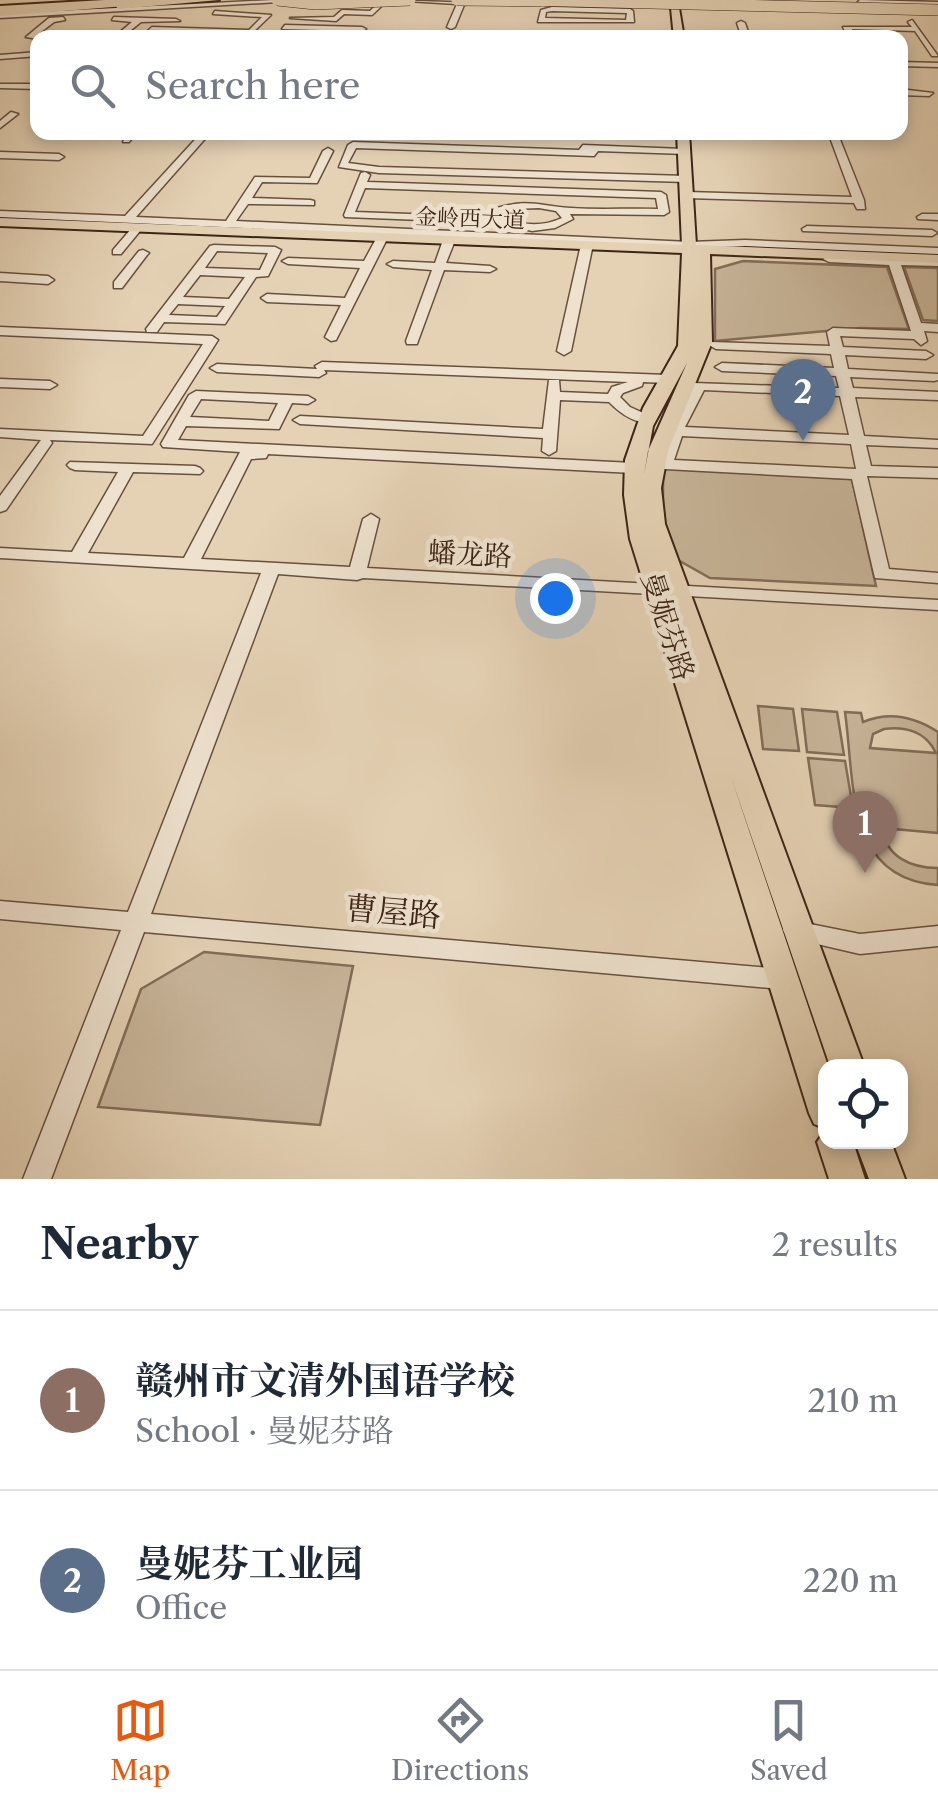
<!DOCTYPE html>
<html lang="en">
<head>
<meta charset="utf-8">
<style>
  body { margin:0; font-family:"Libre Caslon Text","Noto Serif SC",serif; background:#f6f6f7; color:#1f2937 }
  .controls { position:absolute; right:30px; bottom:30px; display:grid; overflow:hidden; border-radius:20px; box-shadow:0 5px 15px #0003 }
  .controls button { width:90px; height:90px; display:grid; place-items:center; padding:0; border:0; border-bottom:2px solid #e0e1e3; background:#fff; color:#1f2937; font:50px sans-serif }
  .you { position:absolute; left:555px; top:598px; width:35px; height:35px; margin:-25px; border:8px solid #fff; border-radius:50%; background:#1a73e8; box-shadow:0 0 0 15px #1a73e833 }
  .badge { display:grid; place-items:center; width:65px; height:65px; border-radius:50%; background:#ea580c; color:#fff; font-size:32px; font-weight:700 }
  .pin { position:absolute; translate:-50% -82px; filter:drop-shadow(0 2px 5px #0008) }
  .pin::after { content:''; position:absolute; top:52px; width:35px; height:30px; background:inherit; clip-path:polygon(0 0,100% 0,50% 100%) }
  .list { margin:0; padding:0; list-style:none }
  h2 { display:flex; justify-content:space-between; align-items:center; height:130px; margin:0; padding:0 40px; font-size:42px }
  h2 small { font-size:32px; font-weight:400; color:#747a83 }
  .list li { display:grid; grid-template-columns:65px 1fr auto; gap:30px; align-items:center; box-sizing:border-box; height:180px; padding:0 40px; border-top:2px solid #e0e1e3 }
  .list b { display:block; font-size:38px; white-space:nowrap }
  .list p { margin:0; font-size:32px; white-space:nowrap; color:#747a83 }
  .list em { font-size:32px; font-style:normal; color:#747a83 }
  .icon { flex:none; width:55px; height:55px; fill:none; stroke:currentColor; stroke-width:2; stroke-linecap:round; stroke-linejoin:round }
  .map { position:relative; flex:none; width:938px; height:1179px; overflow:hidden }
  .search { position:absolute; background:#fff; box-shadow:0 5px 15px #0003; left:30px; right:30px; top:30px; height:110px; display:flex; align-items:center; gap:25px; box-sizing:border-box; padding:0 35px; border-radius:20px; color:#747a83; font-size:38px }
  .sheet { height:490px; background:#fff }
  nav { display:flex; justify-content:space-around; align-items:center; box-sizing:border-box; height:140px; border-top:2px solid #e0e1e3; background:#fff; font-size:28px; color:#747a83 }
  nav a { display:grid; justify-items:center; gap:5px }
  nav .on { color:#ea580c }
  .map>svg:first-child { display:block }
  .green { fill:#c8b59a; stroke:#826d58; stroke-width:2.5; fill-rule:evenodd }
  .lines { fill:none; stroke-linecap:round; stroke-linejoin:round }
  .minor-casing { stroke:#67503e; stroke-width:3 }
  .major-casing { stroke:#3d2516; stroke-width:4 }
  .highway-casing { stroke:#3d2516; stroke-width:4 }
  .minor { fill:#eee2cf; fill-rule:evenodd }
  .major { fill:#e5d2b5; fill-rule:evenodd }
  .highway { fill:#e5d2b5; fill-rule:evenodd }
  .highway-bridge-casing { stroke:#3d2516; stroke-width:12; stroke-linecap:butt }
  .highway-bridge { stroke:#e5d2b5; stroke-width:11 }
  .labels { text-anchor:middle; stroke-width:9; stroke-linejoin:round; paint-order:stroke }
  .far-street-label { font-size:22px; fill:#3d2516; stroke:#eee2cf }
  .street-label { font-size:28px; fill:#3d2516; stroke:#eee2cf }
  .near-street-label { font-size:32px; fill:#3d2516; stroke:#eee2cf }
</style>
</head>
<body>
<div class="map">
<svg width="938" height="1179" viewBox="0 0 938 1179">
  <rect width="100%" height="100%" fill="#e5d2b5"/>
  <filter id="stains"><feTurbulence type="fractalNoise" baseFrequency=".002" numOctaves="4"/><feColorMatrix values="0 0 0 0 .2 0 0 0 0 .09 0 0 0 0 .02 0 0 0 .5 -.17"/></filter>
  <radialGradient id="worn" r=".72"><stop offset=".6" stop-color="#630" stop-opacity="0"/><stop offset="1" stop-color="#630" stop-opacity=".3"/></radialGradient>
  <path class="green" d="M743,261L887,267L909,329L860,328L715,341V269Z
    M904,267L938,268V321L923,320Z
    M663,468L852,479L876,586L710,578L678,560L663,517Z
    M758,706L793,709L799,751L763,749Z
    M802,709L837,712L844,755L807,752Z
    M845,712L861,713L863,722C889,711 915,717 938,732V833L882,828C886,857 911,868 938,868V885C845,879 855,783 845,712ZM884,729C906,726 926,732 936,753L870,748L873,734Z
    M808,758L845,761L853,808L815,805Z
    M204,952L353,966L320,1125L98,1107L141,989Z"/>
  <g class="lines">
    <defs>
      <path id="minor" d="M273,0L296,1L0,18V14Z
        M381,0L387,1L372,15L344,14L336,21L290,18L334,17L342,10L370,11Z
        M390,0L475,3L464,5L455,27L451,29L447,27L457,4Z
        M860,0L938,2V6L857,3Z
        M552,7L630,9L633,11L634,22H538L541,10ZM552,11L627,13L626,20L545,18L546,12Z
        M215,11L271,15L251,34L154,31L148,38H140L152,27L249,30L262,17L213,14Z
        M63,17L65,20L54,22L37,35L67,38L38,39L26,37L49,18Z
        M114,17L176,19L180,21L141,22L121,38H113L132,22L112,20Z
        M912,20L938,56H932L915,31L852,29L855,38H848L843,27H912L908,22Z
        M741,21L745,23L750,38H742L737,23Z
        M285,25L362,27L366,29L362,31L282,29Z
        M38,52V56L0,59V55Z
        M900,62L938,63V67L900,66Z
        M0,84H38V89L0,88Z
        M900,89L933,93L929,96L900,95Z
        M11,112L18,114L0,128V121Z
        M128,132H137L129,142H123Z
        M202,132H211L136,217L226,221L255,177L310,178L323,151L328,148L333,151L317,183L262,182L252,198L310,200L314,201V205L248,204L236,221L690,242L745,240L938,248V254L745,246L690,248L0,217V211L125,216Z
        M828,132H837L864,200L865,209H857L854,203L687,198L682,195L687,192L852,197Z
        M353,142L579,150L583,145L683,149L686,150V154L598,151L594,156L356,148L348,163L379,167L686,176L691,179L686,182L379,173L339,167L348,145Z
        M0,152L59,154L64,157L59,160L0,158Z
        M365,172L370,175L367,182L661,192L666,195L669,212L664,215L570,214L573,219L555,228L532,231L499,223L345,217L344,215L361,173ZM365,188L656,198L658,209C629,208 600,210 571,208C540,206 527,198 494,209L491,217L355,212ZM539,208L556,211L562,218C542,227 521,226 502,216L514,209Z
        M922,214H938V220L918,219L917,217Z
        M807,226L932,230L937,233L932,236L803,231L802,229Z
        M131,229L140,231L121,254H113V250Z
        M376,239L386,241L336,340L331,341L325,337L341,305L267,302L261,298L267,294L345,298L360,268L288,264L282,261L288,258L364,261Z
        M448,240L454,243L446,263L490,266L496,269L490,272L444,270L418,341L417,344H407L406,341L432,270L393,267L387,264L393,261L435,263L442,243Z
        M214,245L275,247L281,250L268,276L256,277L225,324L164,322L157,332H147L146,329L210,246ZM217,251L268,253L260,270L205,268ZM200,275L245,277L229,299L183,297ZM178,304L225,306L217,317L169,315Z
        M586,246L592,249L571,351L564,355L557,351L580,249Z
        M143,250L149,253L147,255L122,288H114V282L139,251Z
        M892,254L898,258L938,260V266L901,265L921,323L938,324V332L924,331L927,341L921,345L914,339L840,336L843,347L926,351L933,355L926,359L845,355L848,369L938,374V380L934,381L850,377L853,388L938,392V400L855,397L864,436L938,440V448L866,445L871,466L938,468V478L867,476L889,569L938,573V583L875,578L852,479L665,469L657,464L669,431L694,383L839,388L836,376L722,371L715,367L722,363L834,368L831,354L716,349L709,345L711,342L830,346L827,332L833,328L911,331L889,265L829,262L823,259L829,256L887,258ZM704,390L840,396L849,435L685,427ZM682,436L851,444L856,469L674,460Z
        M0,273L48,276L54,280L48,284L0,281Z
        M0,327L212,336L218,340L152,444L50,440L52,443L6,510L0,512V496L41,440L0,437V429L143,436L203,344L0,335Z
        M322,362L667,375L674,379L667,383L643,382L642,386L623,393L620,397L630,407L650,416V422C634,424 620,413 609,402L560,400L556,451L549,455L542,451L543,438L300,424L293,420L300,416L543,429L549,380H559L560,392L608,394L612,387L628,382L324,370L326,373L319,377L217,372L210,368L217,364L317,369L315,366Z
        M0,379L50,381L57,385L50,389L0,387Z
        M196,391L308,396L315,400L308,404L292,403L279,429L186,426L178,440L633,463L641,468L633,473L268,454L266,458L251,459L201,559L350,567L363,519L371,514L379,519L367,568L938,600V610L363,578L357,580L278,574L151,914L781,969L790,972L793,979L790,986L781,989L144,932L51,1179H23L121,930L0,919V901L128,912L261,573L0,558V548L72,552L118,472L75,470L70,468L67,465L70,462L195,466L200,468L203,471L200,474L133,472L88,553L184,558L240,452L163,447L161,444L189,395ZM201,399L278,403L269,421L190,417Z
        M795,921L860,934L938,926V946L860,954L787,937L783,930L787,923Z"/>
      <path id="major" d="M104,0H219L118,9L115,5L0,12V6Z
        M675,5L679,8L684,38H674L671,8Z
        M677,132H689L696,245L938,255V263L710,254L712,342L668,451L661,488L665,524L864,1066H830L731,777L828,1066L826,1129L814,1124L809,1113L630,539L624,495L625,460L643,408L678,346L682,253L0,226V218L682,245ZM687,363L648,451L644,475L653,426Z
        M826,1129V1142H853L865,1179H829L817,1142Z
        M855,1142H891L905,1179H869Z"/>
      <path id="highway" d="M152,0H200L0,16V10Z"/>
    </defs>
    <use href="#minor" class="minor-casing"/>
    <use href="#major" class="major-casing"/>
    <use href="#highway" class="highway-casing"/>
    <use href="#minor" class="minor"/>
    <use href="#major" class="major"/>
    <use href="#highway" class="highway"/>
    <defs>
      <path id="highway-bridge" d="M277,0L315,4L410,0
        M457,0L542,1
        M527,0L938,10"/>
    </defs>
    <use href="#highway-bridge" class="highway-bridge-casing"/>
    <use href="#highway-bridge" class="highway-bridge"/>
  </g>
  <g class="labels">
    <g class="far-street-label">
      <text transform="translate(470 218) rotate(2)" y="8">金岭西大道</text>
    </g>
    <g class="street-label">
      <text transform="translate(470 554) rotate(3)" y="10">蟠龙路</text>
      <text transform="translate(668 626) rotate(72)" y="10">曼妮芬路</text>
    </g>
    <g class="near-street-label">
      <text transform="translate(393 912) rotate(5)" y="11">曹屋路</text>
    </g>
  </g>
  <rect width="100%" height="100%" filter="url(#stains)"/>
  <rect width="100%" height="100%" fill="url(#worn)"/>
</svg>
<div class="controls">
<button><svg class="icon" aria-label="locate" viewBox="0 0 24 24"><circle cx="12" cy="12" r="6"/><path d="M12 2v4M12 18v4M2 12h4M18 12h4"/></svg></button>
</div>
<div class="you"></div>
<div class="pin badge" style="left:865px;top:873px;background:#8d6e63">1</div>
<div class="pin badge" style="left:803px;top:441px;background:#5c6f8a">2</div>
<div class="search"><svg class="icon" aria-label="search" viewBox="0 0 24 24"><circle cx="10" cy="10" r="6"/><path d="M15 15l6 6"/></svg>Search here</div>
</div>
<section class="sheet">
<h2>Nearby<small>2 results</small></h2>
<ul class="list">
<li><span class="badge" style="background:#8d6e63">1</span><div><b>赣州市文清外国语学校</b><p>School · 曼妮芬路</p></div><em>210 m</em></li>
<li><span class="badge" style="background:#5c6f8a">2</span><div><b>曼妮芬工业园</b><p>Office</p></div><em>220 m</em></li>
</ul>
</section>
<nav>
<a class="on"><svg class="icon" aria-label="map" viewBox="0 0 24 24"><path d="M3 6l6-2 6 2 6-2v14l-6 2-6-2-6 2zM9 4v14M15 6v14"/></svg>Map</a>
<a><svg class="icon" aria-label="directions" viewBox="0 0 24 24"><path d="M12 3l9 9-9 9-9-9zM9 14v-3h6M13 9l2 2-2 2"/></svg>Directions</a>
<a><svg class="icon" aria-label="saved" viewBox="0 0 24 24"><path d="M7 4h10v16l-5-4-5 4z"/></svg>Saved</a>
</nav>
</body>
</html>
